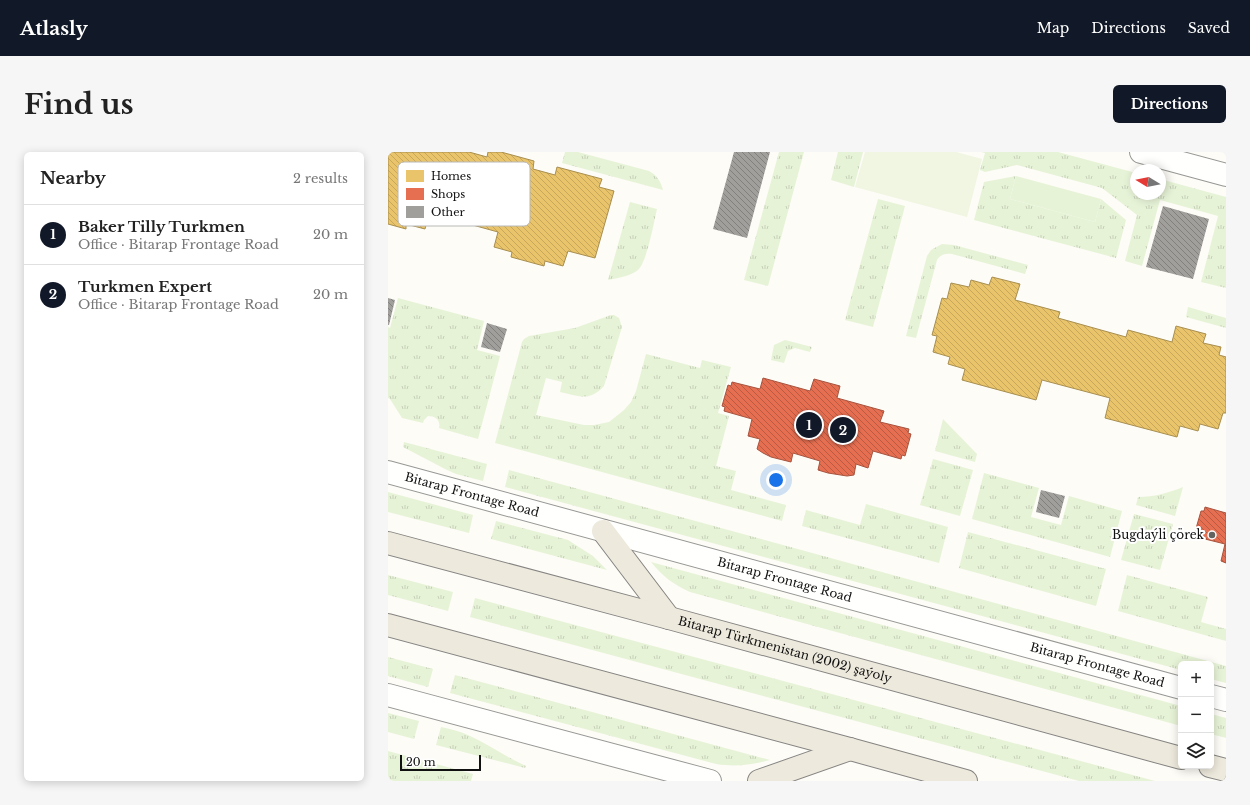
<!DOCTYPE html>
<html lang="en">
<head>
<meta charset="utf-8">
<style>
  body { margin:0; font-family:"Libre Baskerville",serif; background:#f6f6f6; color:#222 }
  .controls { position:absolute; right:12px; bottom:12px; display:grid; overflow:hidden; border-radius:6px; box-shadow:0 2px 10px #0003 }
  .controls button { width:36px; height:36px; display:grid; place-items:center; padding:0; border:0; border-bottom:1px solid #e0e0e0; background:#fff; color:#222; font:20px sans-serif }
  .compass { position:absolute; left:742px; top:12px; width:36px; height:36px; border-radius:50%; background:#fff; box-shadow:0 2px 10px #0003; rotate:280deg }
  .scale { position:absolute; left:12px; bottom:10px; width:81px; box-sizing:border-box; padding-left:4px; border:2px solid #111; border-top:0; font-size:11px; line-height:14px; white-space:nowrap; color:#111; -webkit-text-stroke:3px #fff; paint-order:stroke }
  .you { position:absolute; left:388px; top:328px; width:14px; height:14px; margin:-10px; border:3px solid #fff; border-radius:50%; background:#1a73e8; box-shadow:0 0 0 6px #1a73e833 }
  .badge { display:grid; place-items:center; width:26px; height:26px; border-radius:50%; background:#111827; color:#fff; font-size:13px; font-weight:700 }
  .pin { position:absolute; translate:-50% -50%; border:2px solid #fff; box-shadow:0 1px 4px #0006 }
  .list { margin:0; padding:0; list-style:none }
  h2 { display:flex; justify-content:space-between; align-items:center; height:52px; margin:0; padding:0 16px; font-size:17px }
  h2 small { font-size:13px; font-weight:400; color:#767676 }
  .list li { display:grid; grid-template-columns:26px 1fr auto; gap:12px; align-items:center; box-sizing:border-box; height:60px; padding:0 16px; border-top:1px solid #e0e0e0 }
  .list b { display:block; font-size:15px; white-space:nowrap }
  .list p { margin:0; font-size:13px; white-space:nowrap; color:#767676 }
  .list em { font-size:13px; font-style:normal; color:#767676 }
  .icon { flex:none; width:22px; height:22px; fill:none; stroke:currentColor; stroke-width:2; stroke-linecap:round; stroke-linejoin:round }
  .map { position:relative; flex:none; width:838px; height:629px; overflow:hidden; border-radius:6px }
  header { display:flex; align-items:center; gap:24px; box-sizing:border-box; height:56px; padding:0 20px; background:#111827; color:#fff }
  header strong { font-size:19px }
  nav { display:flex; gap:22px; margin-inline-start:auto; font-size:14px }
  .intro { display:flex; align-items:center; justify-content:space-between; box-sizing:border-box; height:96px; padding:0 24px }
  h1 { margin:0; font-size:28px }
  .button { padding:10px 18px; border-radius:6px; background:#111827; color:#fff; font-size:14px; font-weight:700 }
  main { display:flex; gap:24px; padding:0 24px }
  aside { flex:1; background:#fff; border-radius:6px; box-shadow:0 2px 10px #0003 }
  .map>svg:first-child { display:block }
  .grass { fill:url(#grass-tufts) }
  .park { fill:#e7f3d7 }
  .pitch { fill:#f0f6e1 }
  .homes { fill:url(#homes-back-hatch); stroke:#a88e4f }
  .shops { fill:url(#shops-back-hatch); stroke:#a7533e }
  .building { fill:url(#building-back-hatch) }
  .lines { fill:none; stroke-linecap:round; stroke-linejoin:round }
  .minor-casing { stroke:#979795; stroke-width:24 }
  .primary-casing { stroke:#858482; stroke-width:24 }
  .minor { stroke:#fffffe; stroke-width:22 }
  .primary { stroke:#ede9dc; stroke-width:22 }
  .poi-dot { fill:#646362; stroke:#fff; stroke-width:1.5 }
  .labels { text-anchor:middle; stroke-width:4; stroke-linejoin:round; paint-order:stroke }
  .street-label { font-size:12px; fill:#111; stroke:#fff }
  .poi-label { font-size:12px; fill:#111; stroke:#fff; text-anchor:end }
  .key { fill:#fff; stroke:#b8b8b8; stroke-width:1 }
  .key-label { font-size:11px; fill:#111 }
</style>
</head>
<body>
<header>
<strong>Atlasly</strong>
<nav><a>Map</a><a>Directions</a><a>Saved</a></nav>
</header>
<div class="intro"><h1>Find us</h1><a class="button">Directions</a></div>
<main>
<aside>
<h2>Nearby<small>2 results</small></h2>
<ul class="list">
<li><span class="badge">1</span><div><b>Baker Tilly Turkmen</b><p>Office · Bitarap Frontage Road</p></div><em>20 m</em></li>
<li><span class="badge">2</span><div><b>Turkmen Expert</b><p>Office · Bitarap Frontage Road</p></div><em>20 m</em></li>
</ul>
</aside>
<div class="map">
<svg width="838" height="629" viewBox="0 0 838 629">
  <defs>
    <pattern id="grass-tufts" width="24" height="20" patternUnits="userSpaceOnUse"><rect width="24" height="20" fill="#e7f3d7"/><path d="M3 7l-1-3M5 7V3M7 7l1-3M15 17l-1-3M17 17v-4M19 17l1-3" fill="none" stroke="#c5cfb8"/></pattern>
    <pattern id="homes-back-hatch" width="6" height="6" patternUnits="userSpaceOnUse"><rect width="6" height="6" fill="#e9c46a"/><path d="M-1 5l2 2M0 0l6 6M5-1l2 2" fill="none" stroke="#c7a75b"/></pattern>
    <pattern id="shops-back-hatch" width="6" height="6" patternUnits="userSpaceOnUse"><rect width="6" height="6" fill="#e76f51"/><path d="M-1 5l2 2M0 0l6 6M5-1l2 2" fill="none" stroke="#ba5a42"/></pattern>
    <pattern id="building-back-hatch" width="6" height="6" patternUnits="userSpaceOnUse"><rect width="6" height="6" fill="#a19f9c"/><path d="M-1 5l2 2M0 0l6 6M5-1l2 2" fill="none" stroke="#82807e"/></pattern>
  </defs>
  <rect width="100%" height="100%" fill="#fdfcf7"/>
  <path class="grass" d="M177,0H190L261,19C269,23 273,30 275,38L174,11Z
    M391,0H416L380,134L356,128Z
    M450,0H475L466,35L443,28Z
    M593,0H670L748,21V42H772V27L838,45V136L813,130L830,64L772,48L754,114L737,109L749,63L714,36L629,13L597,20L592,18L597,1Z
    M628,24L622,47L707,70L713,47L738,68L728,106L586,68L596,30Z
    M490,47L517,54L485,175L457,168Z
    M242,50L269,57C266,70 259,110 250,118C243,124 230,126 220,128Z
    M554,92L566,93L640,113L637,122L564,102C557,101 552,103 549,108L528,186L518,184L539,104L543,98Z
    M10,146L96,169L89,198L112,204L90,287L51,276C53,268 47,264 40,264L36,268L35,271L14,266L2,247L0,246V175L2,176Z
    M800,155L838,166V176L798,165Z
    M223,163H226L231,166L234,175L216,234C202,250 190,244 172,240L174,230L158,226L148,263L196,273H206L221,270L236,258L243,250L248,239L258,202L312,216L314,208L343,215L330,261L341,264L328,314L348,319L343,338L398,353L394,369L107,291L134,190L136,187L141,184L187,176Z
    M397,188L424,195L422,200L407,196L400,199L396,211L383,208L386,193Z
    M555,267L589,302L587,310L547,299Z
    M16,290L99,312L95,329L68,322L57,317L15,295Z
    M545,307L585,318L572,364L532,353Z
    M121,318L838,514V531L823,527V512H793V518L117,335Z
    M596,321L651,336L643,365L673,373L681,344L734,359L722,405L584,367Z
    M795,335L787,364L748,353L750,345C766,345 780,341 795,335Z
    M0,340L85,363L81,381L0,360Z
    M478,352L560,375L551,411L414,374L418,358L472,373Z
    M746,362L785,372L772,418L733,408Z
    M108,369L180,388L205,404L219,418L103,387Z
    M580,380L718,417L708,454L571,416Z
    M263,410L793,554V574L302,440C286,433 274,424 263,410Z
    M0,423L65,440L60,459L0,443Z
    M739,423L820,445L813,470L838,477V489L730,459Z
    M87,446L767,629H691L82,465Z
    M0,505L45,517L40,535L0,524Z
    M67,523L382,608C362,613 349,615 328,612L62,541Z
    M0,561L31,569L26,587L0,580Z
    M823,562L838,566V586L823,582Z
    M53,575C62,577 71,579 80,583C100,592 118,605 138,614L137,616L48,593Z
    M0,599L85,622L83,629H0Z"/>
  <path class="park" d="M628,24L713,47L707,70L622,47Z"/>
  <path class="pitch" d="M477,0H568L594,7L579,65L467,35Z"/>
  <path class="homes" d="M0,0H81L99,5L100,0H113L146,9L145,17L167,23L169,15L214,27L211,35L226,39L207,106L180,99L175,114L157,109L156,114L123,105L124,100L106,95L110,80L41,61L37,77L18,72V77L0,72Z
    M604,125L632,132L627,148L672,160L670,166L738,185L740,178L784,190L788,174L818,182L815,191L833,195L831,203L838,205V261H835L830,277L812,272L810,279L792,274L789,285L717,266L722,246L654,228L648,248L574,228L577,217L560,212L562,205L545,200L549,184L544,183L554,146L559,147L563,131L581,135L583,128L601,133Z"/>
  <path class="shops" d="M375,226L422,239L426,227L452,234L449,246L496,259L492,270L521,277L520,281L523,282L517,304L514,303L513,307L485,299L480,316L468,312L466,323L459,324L440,321L430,318L432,309L405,301L403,310L383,305L375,301L369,297L372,287L360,284L364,267L336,259L337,255L334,254L340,233L343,234L344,230L372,237Z
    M817,355L838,361V411L833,409L837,392L809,385L810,381L807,380L813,359H816Z"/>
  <path class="building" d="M346,0H382L359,86L325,77Z
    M775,54L821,67L805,127L758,115Z
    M0,146L7,148L1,173H0Z
    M99,171L119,177L112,200L93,195Z
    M653,338L677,344L671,366L648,360Z"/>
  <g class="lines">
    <defs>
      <g id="minor">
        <path d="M753,0L838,23"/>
        <path id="s1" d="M0,320L793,536"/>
        <path d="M0,543L322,629"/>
        <path d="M823,544L838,548"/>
      </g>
      <g id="primary">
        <path d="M215,379L281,466"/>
        <path id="s2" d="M0,391L281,466L793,606"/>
        <path d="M0,473L462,597L578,629"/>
        <path d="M822,614L838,618"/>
        <path d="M371,629L462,597"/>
      </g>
    </defs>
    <use href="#minor" class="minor-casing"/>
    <use href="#primary" class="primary-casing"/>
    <use href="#minor" class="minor"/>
    <use href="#primary" class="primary"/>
  </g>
  <circle class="poi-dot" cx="824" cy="383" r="4"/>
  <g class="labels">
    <g class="street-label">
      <text dy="4" stroke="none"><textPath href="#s1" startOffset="87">Bitarap Frontage Road</textPath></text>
      <text dy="4" stroke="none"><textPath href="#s1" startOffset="411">Bitarap Frontage Road</textPath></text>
      <text dy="4" stroke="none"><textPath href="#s2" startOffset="411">Bitarap Türkmenistan (2002) şaýoly</textPath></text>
      <text dy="4" stroke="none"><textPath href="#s1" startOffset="735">Bitarap Frontage Road</textPath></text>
    </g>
    <g class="poi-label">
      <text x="816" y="387">Bugdaýli çörek</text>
    </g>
  </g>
  <rect x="10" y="10" width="132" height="64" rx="6" class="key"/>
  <rect x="18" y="18" width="18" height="12" fill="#e9c46a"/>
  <rect x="18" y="36" width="18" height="12" fill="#e76f51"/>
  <rect x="18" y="54" width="18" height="12" fill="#a19f9c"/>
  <g class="key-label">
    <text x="43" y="28">Homes</text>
    <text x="43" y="46">Shops</text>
    <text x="43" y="64">Other</text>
  </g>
</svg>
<div class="controls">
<button>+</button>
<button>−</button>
<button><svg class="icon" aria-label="layers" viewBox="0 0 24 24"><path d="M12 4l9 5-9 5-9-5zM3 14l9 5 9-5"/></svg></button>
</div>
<svg class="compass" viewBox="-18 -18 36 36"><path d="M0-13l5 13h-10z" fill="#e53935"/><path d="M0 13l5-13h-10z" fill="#767676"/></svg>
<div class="scale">20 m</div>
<div class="you"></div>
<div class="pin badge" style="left:421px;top:273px">1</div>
<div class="pin badge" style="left:455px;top:278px">2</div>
</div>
</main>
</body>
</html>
